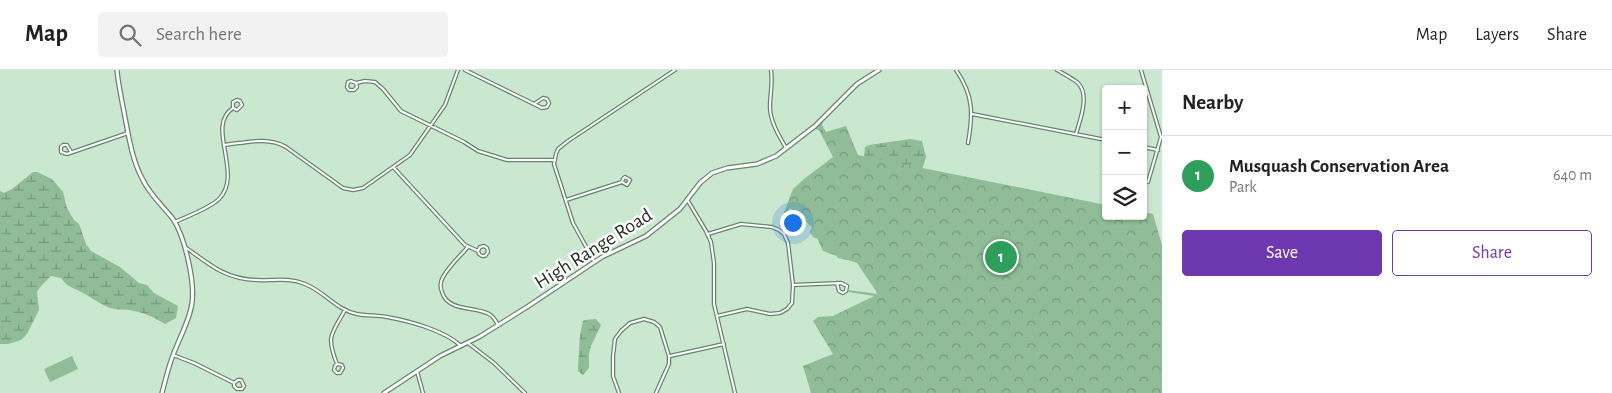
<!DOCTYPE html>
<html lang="en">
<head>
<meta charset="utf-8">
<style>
  body { margin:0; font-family:"Alegreya Sans",sans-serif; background:#f2f2f2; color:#222 }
  .controls { position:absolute; right:15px; top:15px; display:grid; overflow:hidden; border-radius:5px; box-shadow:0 1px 4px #0004 }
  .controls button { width:45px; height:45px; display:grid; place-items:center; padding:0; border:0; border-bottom:1px solid #e0e0e0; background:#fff; color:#222; font:25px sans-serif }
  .you { position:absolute; left:792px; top:152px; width:18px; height:18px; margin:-12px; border:4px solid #fff; border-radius:50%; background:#1a73e8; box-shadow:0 0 0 8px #1a73e833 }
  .badge { display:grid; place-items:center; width:32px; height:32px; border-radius:50%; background:#6e39b0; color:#fff; font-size:16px; font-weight:700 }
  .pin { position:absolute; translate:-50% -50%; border:2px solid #fff; box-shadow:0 1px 5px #0006 }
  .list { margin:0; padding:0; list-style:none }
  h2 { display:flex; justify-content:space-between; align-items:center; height:65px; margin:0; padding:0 20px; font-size:21px }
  h2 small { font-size:16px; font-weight:400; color:#767676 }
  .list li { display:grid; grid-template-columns:32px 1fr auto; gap:15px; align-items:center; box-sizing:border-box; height:80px; padding:0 20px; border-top:1px solid #e0e0e0 }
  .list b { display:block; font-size:19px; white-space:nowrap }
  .list p { margin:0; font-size:16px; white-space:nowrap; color:#767676 }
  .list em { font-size:16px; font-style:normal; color:#767676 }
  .actions { display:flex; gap:10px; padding:15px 20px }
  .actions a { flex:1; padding:11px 0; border:1px solid #6e39b0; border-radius:5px; text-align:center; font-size:18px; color:#6e39b0 }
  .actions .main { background:#6e39b0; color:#fff }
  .icon { flex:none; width:28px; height:28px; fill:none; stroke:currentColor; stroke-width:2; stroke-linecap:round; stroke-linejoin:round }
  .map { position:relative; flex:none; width:1162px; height:323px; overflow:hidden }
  header { display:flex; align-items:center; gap:30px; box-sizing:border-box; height:70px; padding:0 25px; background:#fff; border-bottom:1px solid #e0e0e0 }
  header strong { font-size:24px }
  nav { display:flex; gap:28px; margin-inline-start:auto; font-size:18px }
  .search { width:350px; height:45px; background:#f2f2f2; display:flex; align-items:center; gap:12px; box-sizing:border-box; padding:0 18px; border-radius:5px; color:#767676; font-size:19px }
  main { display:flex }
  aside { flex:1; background:#fff }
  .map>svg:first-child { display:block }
  .wetland { fill:url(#wetland-marsh) }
  .park { fill:url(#park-crowns) }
  .pitch { fill:#90bd98 }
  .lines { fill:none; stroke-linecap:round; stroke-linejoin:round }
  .minor-casing { stroke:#69846e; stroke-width:4.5 }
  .tertiary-casing { stroke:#69846e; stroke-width:5.5 }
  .minor { stroke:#fff; stroke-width:2 }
  .tertiary { stroke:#fff; stroke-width:3 }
  .labels { text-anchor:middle; stroke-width:5; stroke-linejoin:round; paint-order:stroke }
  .street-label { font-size:20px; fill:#253027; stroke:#fff }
</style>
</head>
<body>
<header>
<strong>Map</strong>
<div class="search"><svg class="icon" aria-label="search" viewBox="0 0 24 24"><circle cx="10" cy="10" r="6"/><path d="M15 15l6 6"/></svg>Search here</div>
<nav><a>Map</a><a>Layers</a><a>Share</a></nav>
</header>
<main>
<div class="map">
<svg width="1162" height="323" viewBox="0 0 1162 323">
  <defs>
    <pattern id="wetland-marsh" width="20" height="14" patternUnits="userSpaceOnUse" patternTransform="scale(1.25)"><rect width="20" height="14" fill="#90bd98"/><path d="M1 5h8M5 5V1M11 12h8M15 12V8" fill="none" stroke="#759a7c"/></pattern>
    <pattern id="park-crowns" width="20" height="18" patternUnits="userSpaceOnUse" patternTransform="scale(1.25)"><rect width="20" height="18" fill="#90bd98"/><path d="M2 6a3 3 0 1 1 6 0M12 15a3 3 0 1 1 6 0" fill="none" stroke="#759a7c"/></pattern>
  </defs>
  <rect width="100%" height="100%" fill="#cae7cf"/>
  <path class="wetland" d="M910,69L922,71L926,87L882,230L876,222L877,193L847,190L838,188L829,174L813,167L810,162L819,140L864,87L865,77L869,75Z
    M33,102H37L52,109L63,122L67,138L74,150L79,154L86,174L91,181L120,197L139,213L147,215L154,223L178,236L176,248L165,254C154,247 143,242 129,240C124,239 119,240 114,239C102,236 93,228 83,223C74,218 67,217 61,208L51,206L40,217L37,222L39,240L27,264L21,270L8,274H0V121L4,123L12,119Z
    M596,249L601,255L591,276L589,284V298L583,305L578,301V296L580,265L583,251L585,250Z"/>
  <path class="park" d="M823,52L822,55L826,62L846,56L858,85L1106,135V146H1143V142L1153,144L1162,175V323H811L803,296L833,284L813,251L818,247L833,246L874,226L848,222L849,220L878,224L857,193L823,181L812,157L790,138L781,158L779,156L793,119L804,109L833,87L819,60L815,59Z"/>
  <path class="pitch" d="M72,286L78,299L50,312L44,299Z"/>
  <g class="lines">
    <defs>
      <path id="minor" d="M465,0L542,38L547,37L549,33L547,29L543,28L534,34
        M771,0C773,13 770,24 770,37C770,51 779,66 786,78
        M956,0C974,26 973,44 968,73
        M1057,0C1064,4 1072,8 1078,13C1090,25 1080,50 1076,64
        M1141,0L1161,67L1148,112
        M356,13L357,17L354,20H349L347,17L348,12L351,11L356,13L365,11L375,12L383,19L401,41L464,72L478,81L507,90H554
        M972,44L1106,70
        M224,75C244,73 268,66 286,77L343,118L353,120L363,118L410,85L445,35L458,0
        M1143,77L1158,80
        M71,82L67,75H63L61,77V82L67,84L128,63
        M394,98L465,175L478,181L480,177L484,176L487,178L488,182L485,186H482L479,184L478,181
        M566,130L622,112L627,115L630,110L625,107L623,109L622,112
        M688,131L706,161L711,172L714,193V234L735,323
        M175,152C188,146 210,138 219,129C244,104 205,56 233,38L237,40L242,35L240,31L237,30L233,32V38
        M708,164L741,154L772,157L779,160L784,164L788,173L793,215L792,233L787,239L780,243L770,244L747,239L717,246
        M185,177C209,194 225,209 256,210C272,211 289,207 305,214C324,221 336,240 357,244C367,246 377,245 387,247C409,251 444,260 461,276
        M468,177C460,186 449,196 443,207C440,212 440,217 442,222C448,242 474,236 489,244C493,246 496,251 498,255
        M594,191L573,153L554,94L556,84L558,79L568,71L675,0
        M793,215L841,213L847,216L846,221L843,223L839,221L837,213
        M468,273L494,293L525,323
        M173,285L194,293L234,313L238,310H241L244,316L242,319H237L234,316V313
        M670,286L724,274
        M337,294L342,295L343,298L340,303H337L334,300L335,296L337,294C326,266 331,265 345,240
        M417,301L423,323
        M619,323L613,306V286L615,269L621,261L630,253L644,249L654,252L660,257L669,286V294L656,323"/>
      <path id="tertiary" d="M117,0C118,13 121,25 123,37C128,61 131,89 143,110C150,125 163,136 173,149C185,167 195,212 192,233C190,249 181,265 175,280C169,294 166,308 162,323
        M384,323L440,286L479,267L527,237L602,187L646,166L680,139L700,113L712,103L727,98L757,94L776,86L815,56L857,14L879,0"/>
    </defs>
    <use href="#minor" class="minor-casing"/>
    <use href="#tertiary" class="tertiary-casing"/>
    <use href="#minor" class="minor"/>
    <use href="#tertiary" class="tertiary"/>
  </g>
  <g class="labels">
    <g class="street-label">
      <text transform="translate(593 178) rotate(-32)" y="7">High Range Road</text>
    </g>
  </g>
</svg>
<div class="controls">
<button>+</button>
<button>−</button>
<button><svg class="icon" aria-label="layers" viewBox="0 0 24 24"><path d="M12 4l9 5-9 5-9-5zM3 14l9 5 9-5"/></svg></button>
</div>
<div class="you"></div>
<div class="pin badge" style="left:1001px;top:187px;background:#2e9e5b">1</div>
</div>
<aside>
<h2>Nearby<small></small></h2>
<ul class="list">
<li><span class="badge" style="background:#2e9e5b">1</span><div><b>Musquash Conservation Area</b><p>Park</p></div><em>640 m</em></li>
</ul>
<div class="actions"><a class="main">Save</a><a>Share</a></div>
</aside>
</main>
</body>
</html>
